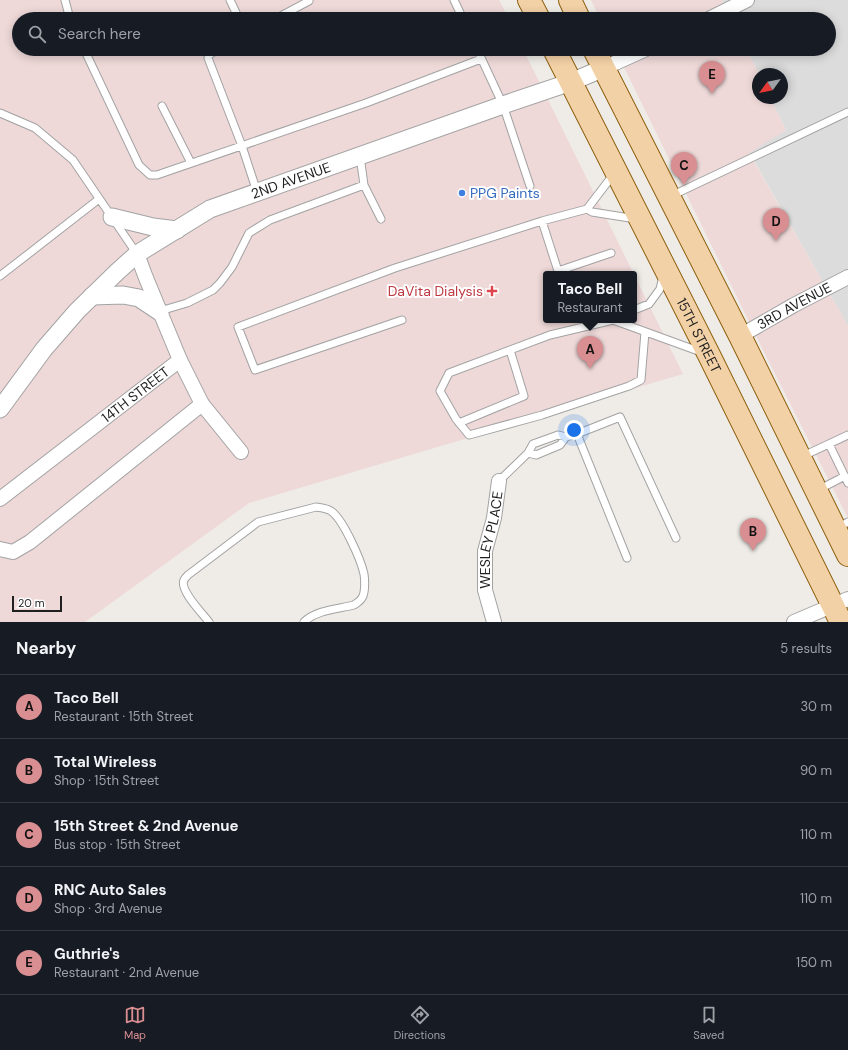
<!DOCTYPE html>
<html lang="en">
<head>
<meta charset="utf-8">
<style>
  body { margin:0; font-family:"DM Sans",sans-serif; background:#242831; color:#f1f3f6 }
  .compass { position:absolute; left:752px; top:68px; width:36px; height:36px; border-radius:50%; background:#171b24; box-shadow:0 2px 10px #0003; rotate:237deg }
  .scale { position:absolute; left:12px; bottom:10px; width:50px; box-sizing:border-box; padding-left:4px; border:2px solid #1f1f1f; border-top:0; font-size:11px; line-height:14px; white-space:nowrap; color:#1f1f1f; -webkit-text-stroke:3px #fff; paint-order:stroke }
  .you { position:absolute; left:574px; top:430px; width:14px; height:14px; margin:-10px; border:3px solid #fff; border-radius:50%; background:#1a73e8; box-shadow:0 0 0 6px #1a73e833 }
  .badge { display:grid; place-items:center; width:26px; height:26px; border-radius:50%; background:#d98e91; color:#111; font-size:13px; font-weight:700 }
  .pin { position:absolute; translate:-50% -33px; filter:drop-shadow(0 1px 2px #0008) }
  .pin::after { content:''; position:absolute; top:21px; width:14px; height:12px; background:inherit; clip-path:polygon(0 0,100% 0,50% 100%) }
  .popup { position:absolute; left:543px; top:271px; width:94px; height:52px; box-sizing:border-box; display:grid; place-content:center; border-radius:4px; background:#171b24; filter:drop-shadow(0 1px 3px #0005); font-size:13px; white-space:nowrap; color:#9ea1a6 }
  .popup b { font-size:15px; color:#f1f3f6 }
  .popup::after { content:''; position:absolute; left:50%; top:100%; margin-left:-8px; border:8px solid transparent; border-top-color:#171b24 }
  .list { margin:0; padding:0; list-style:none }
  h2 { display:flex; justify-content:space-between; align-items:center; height:52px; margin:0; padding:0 16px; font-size:17px }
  h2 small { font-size:13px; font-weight:400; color:#9ea1a6 }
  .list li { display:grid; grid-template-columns:26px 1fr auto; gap:12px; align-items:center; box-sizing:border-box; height:64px; padding:0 16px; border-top:1px solid #363941 }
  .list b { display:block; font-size:15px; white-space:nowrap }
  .list p { margin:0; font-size:13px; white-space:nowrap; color:#9ea1a6 }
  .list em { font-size:13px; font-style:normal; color:#9ea1a6 }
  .icon { flex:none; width:22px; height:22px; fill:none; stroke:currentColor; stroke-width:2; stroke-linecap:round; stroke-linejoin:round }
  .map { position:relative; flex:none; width:848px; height:622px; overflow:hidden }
  .search { position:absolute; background:#171b24; box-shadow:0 2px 10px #0003; left:12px; right:12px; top:12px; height:44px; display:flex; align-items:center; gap:10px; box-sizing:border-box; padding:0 14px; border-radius:22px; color:#9ea1a6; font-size:15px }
  .sheet { height:372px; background:#171b24 }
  nav { display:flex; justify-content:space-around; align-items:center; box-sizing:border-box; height:56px; border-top:1px solid #363941; background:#171b24; font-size:11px; color:#9ea1a6 }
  nav a { display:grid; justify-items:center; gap:2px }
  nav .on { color:#d98e91 }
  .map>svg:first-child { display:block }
  .residential { fill:#dddcdc }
  .commercial { fill:#eed8d8; fill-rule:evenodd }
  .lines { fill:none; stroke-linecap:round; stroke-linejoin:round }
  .service-casing { stroke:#a3a3a3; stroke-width:9 }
  .minor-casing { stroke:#a3a3a3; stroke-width:16 }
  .tertiary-casing { stroke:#a3a3a3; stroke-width:19 }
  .primary-casing { stroke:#8d600e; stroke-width:24 }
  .service { stroke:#fff; stroke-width:7 }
  .minor { stroke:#fff; stroke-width:14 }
  .tertiary { stroke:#fff; stroke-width:17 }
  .primary { stroke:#f3d1a7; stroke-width:22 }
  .shop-dot { fill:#3f7fe0; stroke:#fff; stroke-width:1.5 }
  .health-dot { fill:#e0444e; stroke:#fff; stroke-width:1.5 }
  .labels { text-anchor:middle; stroke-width:4; stroke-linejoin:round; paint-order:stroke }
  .street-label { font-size:14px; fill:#1f1f1f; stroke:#fff }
  .shop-label { font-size:14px; fill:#366cbe; stroke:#fff; text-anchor:start }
  .health-label { font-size:14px; fill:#be3a42; stroke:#fff; text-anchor:end }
</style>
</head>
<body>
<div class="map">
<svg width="848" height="622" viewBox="0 0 848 622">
  <rect width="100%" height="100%" fill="#efece7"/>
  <path class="residential" d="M722,0H848V326L749,152L786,130L770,98H782V74H759L746,49H829V19H732Z"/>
  <path class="commercial" d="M0,0H499L509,19H19V49H523L683,374L249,503L85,622H0ZM546,274H634V320H546Z
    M591,0H722L732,19H600Z
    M615,49H746L759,74L758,98H770L786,130L749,153L848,326V518L763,350Z"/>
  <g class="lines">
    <defs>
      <path id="service" d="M65,0L70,19
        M230,0L239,19
        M454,0L463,19
        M275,19L309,1
        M84,49L139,165L150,175H157L366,103L481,59
        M218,49L209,55L208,58L242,146L257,192
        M477,49L503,105L530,186
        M162,106L191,163
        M0,113L35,128L73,160L137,254
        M360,156L364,185L381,219
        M671,196L848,112
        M587,209L613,175
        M542,221L558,271L611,253
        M0,276L99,199
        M634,310L649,304L660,289L663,276
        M160,311L187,303L213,290L220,283L232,267L249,233L270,220L364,185
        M402,320L255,370L238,327L395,268L542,221L587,209L592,212L636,219
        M645,332L641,380L629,386L542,415L469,435L456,419L440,391L449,373L550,335L613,320L701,352
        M459,423L524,396L510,350
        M577,434L627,558
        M566,437L577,434L620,417L676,538
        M829,444L848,483
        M801,457L848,435
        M499,481L528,453L533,444L558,435L566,437L560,445L536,455L528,453
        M818,490L845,476
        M837,528L848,522
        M209,622C203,614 179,590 184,580C185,578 187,576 188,575L258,522L316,507C322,508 326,508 331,511C343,519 361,560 364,574C365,580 365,591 363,596C361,601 358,602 354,605C338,609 316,610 304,622"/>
      <g id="minor">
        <path d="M709,19L747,0"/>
        <path d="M604,68L646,49"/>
        <path d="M137,254L146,278L180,360L202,404L241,452"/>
        <path id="s1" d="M740,336L794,305L848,277"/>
        <path id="s2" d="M0,499L180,360"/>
        <path d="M0,549L13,552L30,542L202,404"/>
        <path id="s3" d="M494,622L485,590V551L494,518L499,481"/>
        <path d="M794,622L848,599"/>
      </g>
      <g id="tertiary">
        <path d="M112,217L153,227L177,230"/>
        <path d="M92,296L123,295L139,298L160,312"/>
        <path id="s4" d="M0,409L44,349L77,311L117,272L137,254L210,209L503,105L571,82L604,68"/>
      </g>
      <g id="primary">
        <path d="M529,0L539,19"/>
        <path d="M570,0L579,19"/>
        <path id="s5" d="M554,49L709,355L841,622"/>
        <path d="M594,49L740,336L848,555"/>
      </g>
    </defs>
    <use href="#service" class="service-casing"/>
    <use href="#minor" class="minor-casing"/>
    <use href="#tertiary" class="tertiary-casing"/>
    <use href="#primary" class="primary-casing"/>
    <use href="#service" class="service"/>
    <use href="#minor" class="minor"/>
    <use href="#tertiary" class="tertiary"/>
    <use href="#primary" class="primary"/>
  </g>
  <circle class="shop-dot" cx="462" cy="193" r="4"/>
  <path class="health-dot" d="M490 285h4v4h4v4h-4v4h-4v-4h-4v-4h4z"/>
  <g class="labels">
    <g class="street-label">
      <text dy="5" stroke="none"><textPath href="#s4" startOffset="379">2ND AVENUE</textPath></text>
      <text dy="5" stroke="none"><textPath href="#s1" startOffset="62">3RD AVENUE</textPath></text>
      <text dy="5" stroke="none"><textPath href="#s5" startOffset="321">15TH STREET</textPath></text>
      <text dy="5" stroke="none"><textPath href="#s2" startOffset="171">14TH STREET</textPath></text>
      <text dy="5" stroke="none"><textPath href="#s3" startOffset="84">WESLEY PLACE</textPath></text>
    </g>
    <g class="shop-label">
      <text x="470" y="198">PPG Paints</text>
    </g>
    <g class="health-label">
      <text x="483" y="296">DaVita Dialysis</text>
    </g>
  </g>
</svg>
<svg class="compass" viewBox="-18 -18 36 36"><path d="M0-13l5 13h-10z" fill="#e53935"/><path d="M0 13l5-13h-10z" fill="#9ea1a6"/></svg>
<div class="scale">20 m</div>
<div class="you"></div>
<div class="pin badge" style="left:590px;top:369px">A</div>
<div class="popup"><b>Taco Bell</b>Restaurant</div>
<div class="pin badge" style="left:753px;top:551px">B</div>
<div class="pin badge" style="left:684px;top:185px">C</div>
<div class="pin badge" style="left:776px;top:241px">D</div>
<div class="pin badge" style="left:712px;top:94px">E</div>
<div class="search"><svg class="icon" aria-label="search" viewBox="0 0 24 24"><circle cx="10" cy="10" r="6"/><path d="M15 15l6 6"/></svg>Search here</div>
</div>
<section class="sheet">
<h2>Nearby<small>5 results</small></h2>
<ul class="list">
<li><span class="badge">A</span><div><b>Taco Bell</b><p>Restaurant · 15th Street</p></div><em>30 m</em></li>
<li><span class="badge">B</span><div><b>Total Wireless</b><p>Shop · 15th Street</p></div><em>90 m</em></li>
<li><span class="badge">C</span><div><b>15th Street &amp; 2nd Avenue</b><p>Bus stop · 15th Street</p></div><em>110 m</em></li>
<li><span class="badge">D</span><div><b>RNC Auto Sales</b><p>Shop · 3rd Avenue</p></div><em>110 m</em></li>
<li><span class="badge">E</span><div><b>Guthrie's</b><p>Restaurant · 2nd Avenue</p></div><em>150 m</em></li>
</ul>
</section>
<nav>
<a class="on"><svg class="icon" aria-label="map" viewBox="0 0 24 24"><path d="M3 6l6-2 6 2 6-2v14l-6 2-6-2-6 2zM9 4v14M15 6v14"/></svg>Map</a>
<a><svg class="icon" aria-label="directions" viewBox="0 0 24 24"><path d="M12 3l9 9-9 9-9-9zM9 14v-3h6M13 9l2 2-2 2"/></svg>Directions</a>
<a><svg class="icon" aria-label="saved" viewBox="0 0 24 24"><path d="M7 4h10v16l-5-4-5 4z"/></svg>Saved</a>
</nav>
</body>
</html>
